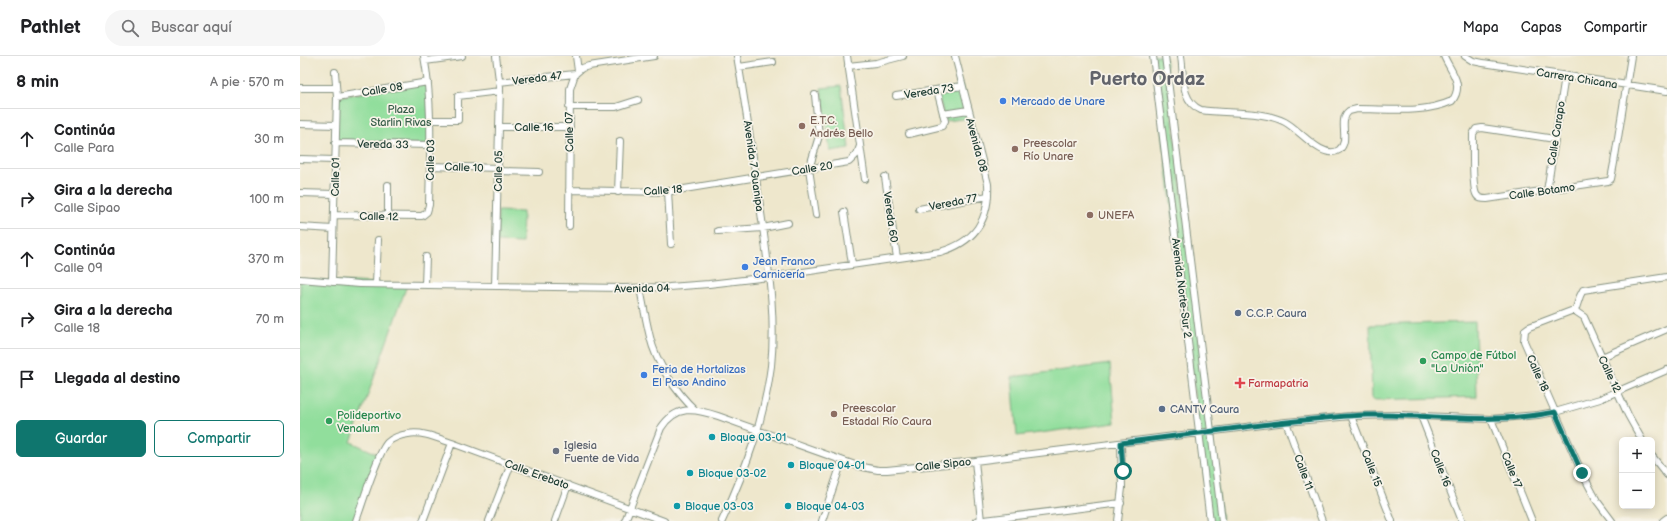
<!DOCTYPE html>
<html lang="es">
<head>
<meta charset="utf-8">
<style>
  body { margin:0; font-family:"Balsamiq Sans",sans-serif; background:#f6f6f6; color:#202124 }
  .controls { position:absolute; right:12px; bottom:12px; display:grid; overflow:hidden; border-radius:6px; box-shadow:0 2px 10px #0003 }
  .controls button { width:36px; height:36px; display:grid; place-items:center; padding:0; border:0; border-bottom:1px solid #e0e0e0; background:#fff; color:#202124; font:20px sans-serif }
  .stop { position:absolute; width:12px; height:12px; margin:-9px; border:3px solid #0f766e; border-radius:50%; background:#fff }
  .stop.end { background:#0f766e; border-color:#fff; box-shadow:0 1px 4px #0008 }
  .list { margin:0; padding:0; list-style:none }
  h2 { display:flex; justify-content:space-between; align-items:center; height:52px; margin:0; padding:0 16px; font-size:17px }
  h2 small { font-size:13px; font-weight:400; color:#757577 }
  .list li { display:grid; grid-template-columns:26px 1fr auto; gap:12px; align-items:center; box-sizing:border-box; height:60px; padding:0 16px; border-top:1px solid #e0e0e0 }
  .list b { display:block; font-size:15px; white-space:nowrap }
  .list p { margin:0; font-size:13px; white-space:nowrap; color:#757577 }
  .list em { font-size:13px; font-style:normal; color:#757577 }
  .actions { display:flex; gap:8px; padding:12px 16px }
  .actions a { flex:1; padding:9px 0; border:1px solid #0f766e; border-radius:6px; text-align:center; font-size:14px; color:#0f766e }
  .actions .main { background:#0f766e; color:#fff }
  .icon { flex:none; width:22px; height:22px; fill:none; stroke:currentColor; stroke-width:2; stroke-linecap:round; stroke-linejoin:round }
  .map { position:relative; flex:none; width:1367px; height:465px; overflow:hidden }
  header { display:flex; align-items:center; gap:24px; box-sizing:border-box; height:56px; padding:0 20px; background:#fff; border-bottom:1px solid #e0e0e0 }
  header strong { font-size:19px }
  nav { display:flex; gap:22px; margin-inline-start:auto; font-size:14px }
  .search { width:280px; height:36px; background:#f6f6f6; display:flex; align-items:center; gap:10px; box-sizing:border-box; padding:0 14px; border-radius:22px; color:#757577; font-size:15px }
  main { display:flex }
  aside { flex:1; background:#fff }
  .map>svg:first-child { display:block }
  .green { fill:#91de9c; stroke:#588e68 }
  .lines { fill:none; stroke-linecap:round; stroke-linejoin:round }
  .street-casing { stroke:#869280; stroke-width:8 }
  .street { stroke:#fff; stroke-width:6 }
  .route { stroke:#0f766e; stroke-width:5 }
  .shop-dot { fill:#3f7fe0; stroke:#f7f3e8; stroke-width:1.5 }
  .education-dot { fill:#8d6e63; stroke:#f7f3e8; stroke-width:1.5 }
  .service-dot { fill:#5c6f8a; stroke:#f7f3e8; stroke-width:1.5 }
  .leisure-dot { fill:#2e9e5b; stroke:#f7f3e8; stroke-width:1.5 }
  .health-dot { fill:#e0444e; stroke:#f7f3e8; stroke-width:1.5 }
  .culture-dot { fill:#0f9aa8; stroke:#f7f3e8; stroke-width:1.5 }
  .worship-dot { fill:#6b7280; stroke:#f7f3e8; stroke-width:1.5 }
  .labels { text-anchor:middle; stroke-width:3.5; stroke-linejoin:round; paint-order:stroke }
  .street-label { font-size:11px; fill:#1f3d34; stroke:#f7f3e8 }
  .shop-label { font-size:11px; fill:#366cbe; stroke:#f7f3e8; text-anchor:start }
  .park-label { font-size:11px; fill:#365d49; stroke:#f7f3e8 }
  .education-label { font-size:11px; fill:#785e54; stroke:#f7f3e8; text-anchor:start }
  .service-label { font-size:11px; fill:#4e5e75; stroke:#f7f3e8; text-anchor:start }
  .leisure-label { font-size:11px; fill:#27864d; stroke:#f7f3e8; text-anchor:start }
  .health-label { font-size:11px; fill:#be3a42; stroke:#f7f3e8; text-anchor:start }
  .culture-label { font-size:11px; fill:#0d838f; stroke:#f7f3e8; text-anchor:start }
  .worship-label { font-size:11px; fill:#5b616d; stroke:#f7f3e8; text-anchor:start }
  .town-label { font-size:19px; font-weight:bold; fill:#62646b; stroke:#f7f3e8 }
</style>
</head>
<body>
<header>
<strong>Pathlet</strong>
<div class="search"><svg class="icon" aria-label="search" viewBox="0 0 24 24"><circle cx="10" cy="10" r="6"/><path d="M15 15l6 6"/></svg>Buscar aquí</div>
<nav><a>Mapa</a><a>Capas</a><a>Compartir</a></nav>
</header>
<main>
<aside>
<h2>8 min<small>A pie · 570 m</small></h2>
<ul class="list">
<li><svg class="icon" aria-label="ahead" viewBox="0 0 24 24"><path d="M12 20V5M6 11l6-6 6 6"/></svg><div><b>Continúa</b><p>Calle Para</p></div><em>30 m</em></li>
<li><svg class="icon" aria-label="right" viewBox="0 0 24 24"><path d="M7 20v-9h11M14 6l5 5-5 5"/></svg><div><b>Gira a la derecha</b><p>Calle Sipao</p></div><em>100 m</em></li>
<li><svg class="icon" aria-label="ahead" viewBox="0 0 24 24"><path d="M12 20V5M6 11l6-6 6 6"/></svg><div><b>Continúa</b><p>Calle 09</p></div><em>370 m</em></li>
<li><svg class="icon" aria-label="right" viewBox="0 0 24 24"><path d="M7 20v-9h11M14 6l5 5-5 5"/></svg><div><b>Gira a la derecha</b><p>Calle 18</p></div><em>70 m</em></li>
<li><svg class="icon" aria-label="arrive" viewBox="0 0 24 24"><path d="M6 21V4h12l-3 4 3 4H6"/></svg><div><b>Llegada al destino</b></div></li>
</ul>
<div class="actions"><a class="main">Guardar</a><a>Compartir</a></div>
</aside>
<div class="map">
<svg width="1367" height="465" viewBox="0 0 1367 465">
  <rect width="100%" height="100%" fill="#f7f3e8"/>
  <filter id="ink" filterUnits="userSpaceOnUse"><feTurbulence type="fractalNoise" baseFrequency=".025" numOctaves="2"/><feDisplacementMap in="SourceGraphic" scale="8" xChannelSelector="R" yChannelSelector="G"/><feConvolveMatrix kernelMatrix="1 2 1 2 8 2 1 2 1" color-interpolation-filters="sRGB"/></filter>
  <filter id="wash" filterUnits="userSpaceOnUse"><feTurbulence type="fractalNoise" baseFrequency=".012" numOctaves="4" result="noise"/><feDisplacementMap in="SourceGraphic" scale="16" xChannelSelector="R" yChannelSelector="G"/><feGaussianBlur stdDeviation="0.9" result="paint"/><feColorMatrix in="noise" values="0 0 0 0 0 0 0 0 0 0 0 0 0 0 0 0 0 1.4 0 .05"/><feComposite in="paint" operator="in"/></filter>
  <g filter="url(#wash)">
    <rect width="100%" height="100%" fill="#eee7cc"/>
    <path class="green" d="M853,0H865L922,465H910Z
      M128,26L130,89L35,87L37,41Z
      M541,30L549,92L530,95L521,32Z
      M662,30L670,62L645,65L637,34Z
      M198,155L223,156L222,187L197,186Z
      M0,223L107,229L51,386L80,399L56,465H0Z
      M1175,266L1177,341L1072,344L1070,269Z
      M810,308L815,367L717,380L712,321Z"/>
  </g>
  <g filter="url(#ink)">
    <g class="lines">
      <defs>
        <path id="street" d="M276,0L278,15
          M547,0L565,123
          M853,0L910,465
          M865,0L922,465
          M881,0C884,19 880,45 901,54C927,58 962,54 985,66C999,73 1023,105 1039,94C1051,85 1037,64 1049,55L1057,53C1089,53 1123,58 1152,45C1165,28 1150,15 1144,0
          M1165,0L1173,5L1183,7L1367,35
          M125,5L162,0
          M548,10L576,7L603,0
          M439,11L473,6
          M199,26L275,18
          M0,32H36
          M515,39L519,80L509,113L516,159
          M596,40L662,30
          M37,41L128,26
          M269,51H316L338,44
          M643,58L668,54
          M130,64H158V40L200,35
          M0,68L36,69
          M199,71H270
          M609,78L642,70L645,65L637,34
          M1255,83L1182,72L1176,73L1173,78C1173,89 1172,130 1176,138C1178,143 1183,143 1187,143L1308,125L1311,123L1314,107L1331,0
          M35,87L130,89
          M0,103L35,104
          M130,110L199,112
          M199,115L239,116
          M585,121L597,202
          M269,134L366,136L549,106L557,98L560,90
          M368,135L371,188
          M1247,135L1265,20
          M318,136L320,85
          M0,137L34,138
          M619,153L688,140
          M544,156L552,208
          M34,159L122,160L127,156L129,149C130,99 133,49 124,0
          M88,160V129
          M269,170L270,33L275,18L282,12L289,10L354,0
          M0,171L33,173
          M418,175L463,172L488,167
          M0,223L60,228L323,232L369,231L409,228L469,221L640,196C675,186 690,164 688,128L655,0
          M32,226L37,41L35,16
          M76,228L78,184
          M125,229L126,201
          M195,230L200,32L196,0
          M340,232C343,248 346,265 350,281C356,307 376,336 395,354
          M1275,255H1271L1229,271L1225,274L1224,285L1282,417L1297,445L1312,465
          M1275,255L1284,261L1328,359L1342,384
          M1275,255L1280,240L1283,234L1367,221
          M1302,301L1367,273
          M1051,360L1092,465
          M1121,360L1162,465
          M1191,363L1232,465
          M986,366L1022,465
          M1352,400L1367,419
          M675,405L681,465
          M56,465C62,449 78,395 88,386C93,382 101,379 108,378C123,375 139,383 152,387L364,465
          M123,465L152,387
          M189,465L211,408
          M255,465L268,429
          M325,465L361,372C376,349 394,352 418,360L558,410L578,414H587L675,405L986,366L1051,360L1100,359L1191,363L1238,359L1255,356L1300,343L1367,314
          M422,465C445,415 464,365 471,310C476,263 469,217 463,171C455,114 447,57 437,0
          M522,465L542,405
          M676,465L821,447
          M818,465L822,432L821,387
          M1363,465L1367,462"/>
      </defs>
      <use href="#street" class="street-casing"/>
      <use href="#street" class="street"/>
    </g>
  </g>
  <g class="lines" filter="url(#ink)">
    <path class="route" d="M823,415L821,387C865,381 909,376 953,370C991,366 1029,360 1068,359C1130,358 1193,369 1255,356L1282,417"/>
  </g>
  <g class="shop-dot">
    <circle cx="703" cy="45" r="4"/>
    <circle cx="445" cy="211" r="4"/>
    <circle cx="344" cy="319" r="4"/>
  </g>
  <g class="education-dot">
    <circle cx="502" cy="70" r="4"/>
    <circle cx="715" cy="93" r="4"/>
    <circle cx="790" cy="159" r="4"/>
    <circle cx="534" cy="358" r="4"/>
  </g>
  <g class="service-dot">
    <circle cx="938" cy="257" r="4"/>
    <circle cx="862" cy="353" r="4"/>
  </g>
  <g class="leisure-dot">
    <circle cx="1123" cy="305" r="4"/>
    <circle cx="29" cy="365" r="4"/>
  </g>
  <path class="health-dot" d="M938 321h4v4h4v4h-4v4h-4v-4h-4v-4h4z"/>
  <g class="culture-dot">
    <circle cx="412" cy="381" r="4"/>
    <circle cx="491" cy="409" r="4"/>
    <circle cx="390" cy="417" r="4"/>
    <circle cx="377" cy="450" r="4"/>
    <circle cx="488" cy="450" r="4"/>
  </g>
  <circle class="worship-dot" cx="256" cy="395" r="4"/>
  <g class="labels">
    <g class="street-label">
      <text transform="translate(237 22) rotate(-7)" y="4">Vereda 47</text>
      <text transform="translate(1277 22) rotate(9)" y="4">Carrera Chicana</text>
      <text transform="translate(82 33) rotate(-9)" y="4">Calle 08</text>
      <text transform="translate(629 35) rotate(-9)" y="4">Vereda 73</text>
      <text x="234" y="75">Calle 16</text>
      <text transform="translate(269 76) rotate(-91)" y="4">Calle 07</text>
      <text transform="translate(1256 77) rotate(-81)" y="4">Calle Carapo</text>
      <text transform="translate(83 88) rotate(1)" y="4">Vereda 33</text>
      <text transform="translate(677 89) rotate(75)" y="4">Avenida 08</text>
      <text transform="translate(130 104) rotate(-89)" y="4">Calle 03</text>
      <text transform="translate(454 110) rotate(82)" y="4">Avenida 7 Guanipa</text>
      <text transform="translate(164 111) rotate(2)" y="4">Calle 10</text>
      <text transform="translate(512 112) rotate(-9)" y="4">Calle 20</text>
      <text transform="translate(198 115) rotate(-89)" y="4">Calle 05</text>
      <text transform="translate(35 121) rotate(-89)" y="4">Calle 01</text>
      <text transform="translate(363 134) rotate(-4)" y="4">Calle 18</text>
      <text transform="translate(1242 135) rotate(-8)" y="4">Calle Botamo</text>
      <text transform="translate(653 146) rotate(-11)" y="4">Vereda 77</text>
      <text transform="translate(79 160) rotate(1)" y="4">Calle 12</text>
      <text transform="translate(591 161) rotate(82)" y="4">Vereda 60</text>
      <text transform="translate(342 232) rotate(-1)" y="4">Avenida 04</text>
      <text transform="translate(882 232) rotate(83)" y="4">Avenida Norte-Sur 2</text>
      <text transform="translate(1238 317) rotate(66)" y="4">Calle 18</text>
      <text transform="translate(1310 318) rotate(65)" y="4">Calle 12</text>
      <text transform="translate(643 408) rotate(-6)" y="4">Calle Sipao</text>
      <text transform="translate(1072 412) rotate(69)" y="4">Calle 15</text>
      <text transform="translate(1141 412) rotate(69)" y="4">Calle 16</text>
      <text transform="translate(1212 414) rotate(68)" y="4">Calle 17</text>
      <text transform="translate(1004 416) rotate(70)" y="4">Calle 11</text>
      <text transform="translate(237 418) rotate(20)" y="4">Calle Erebato</text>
    </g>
    <g class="shop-label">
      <text x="711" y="49">Mercado de Unare</text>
      <text x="453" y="209">Jean Franco<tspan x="453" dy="13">Carnicería</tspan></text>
      <text x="352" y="317">Feria de Hortalizas<tspan x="352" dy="13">El Paso Andino</tspan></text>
    </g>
    <g class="park-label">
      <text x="101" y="57">Plaza<tspan x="101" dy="13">Starlin Rivas</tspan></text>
    </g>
    <g class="education-label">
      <text x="510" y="68">E.T.C.<tspan x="510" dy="13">Andrés Bello</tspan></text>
      <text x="723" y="91">Preescolar<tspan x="723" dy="13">Río Unare</tspan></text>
      <text x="798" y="163">UNEFA</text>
      <text x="542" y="356">Preescolar<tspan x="542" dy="13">Estadal Río Caura</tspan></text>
    </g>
    <g class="service-label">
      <text x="946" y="261">C.C.P. Caura</text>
      <text x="870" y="357">CANTV Caura</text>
    </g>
    <g class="leisure-label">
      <text x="1131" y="303">Campo de Fútbol<tspan x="1131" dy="13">"La Unión"</tspan></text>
      <text x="37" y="363">Polideportivo<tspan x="37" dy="13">Venalum</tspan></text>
    </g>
    <g class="health-label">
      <text x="948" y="331">Farmapatria</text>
    </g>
    <g class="culture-label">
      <text x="420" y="385">Bloque 03-01</text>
      <text x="499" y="413">Bloque 04-01</text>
      <text x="398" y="421">Bloque 03-02</text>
      <text x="385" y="454">Bloque 03-03</text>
      <text x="496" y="454">Bloque 04-03</text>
    </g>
    <g class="worship-label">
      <text x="264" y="393">Iglesia<tspan x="264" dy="13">Fuente de Vida</tspan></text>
    </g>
    <g class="town-label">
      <text x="847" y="29">Puerto Ordaz</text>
    </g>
  </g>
</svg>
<div class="controls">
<button>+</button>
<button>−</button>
</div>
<div class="stop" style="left:823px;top:415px"></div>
<div class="stop end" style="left:1282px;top:417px"></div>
</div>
</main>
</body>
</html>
